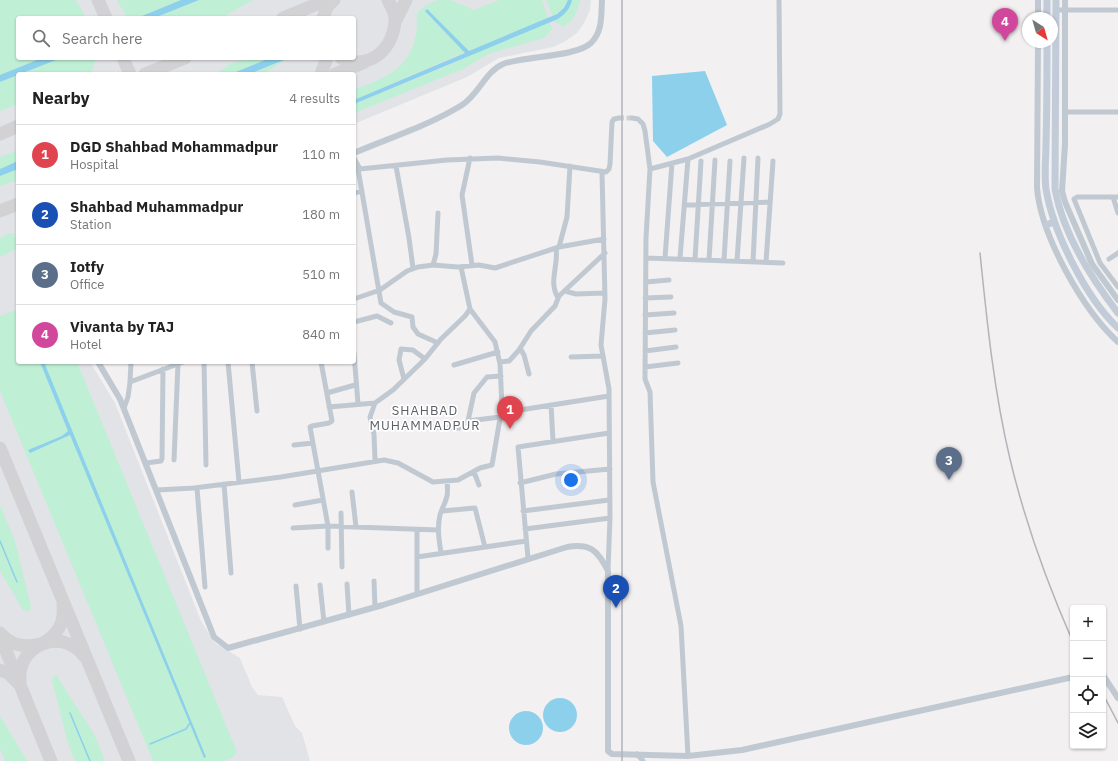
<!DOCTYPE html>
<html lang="en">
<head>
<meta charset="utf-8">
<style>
  body { margin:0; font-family:"IBM Plex Sans",sans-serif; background:#f6f6f6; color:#222 }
  .controls { position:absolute; right:12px; bottom:12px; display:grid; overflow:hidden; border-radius:4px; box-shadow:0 1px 3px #0004 }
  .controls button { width:36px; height:36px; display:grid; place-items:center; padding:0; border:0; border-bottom:1px solid #e0e0e0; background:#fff; color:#222; font:20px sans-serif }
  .compass { position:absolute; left:1022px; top:12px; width:36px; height:36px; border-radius:50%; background:#fff; box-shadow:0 1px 3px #0004; rotate:143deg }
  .you { position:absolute; left:571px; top:480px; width:14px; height:14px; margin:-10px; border:3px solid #fff; border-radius:50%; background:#1a73e8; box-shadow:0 0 0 6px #1a73e833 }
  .badge { display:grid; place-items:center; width:26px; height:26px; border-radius:50%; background:#0b8043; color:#fff; font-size:13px; font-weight:700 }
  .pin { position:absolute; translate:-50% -33px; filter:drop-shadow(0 1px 2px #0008) }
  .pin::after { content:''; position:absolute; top:21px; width:14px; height:12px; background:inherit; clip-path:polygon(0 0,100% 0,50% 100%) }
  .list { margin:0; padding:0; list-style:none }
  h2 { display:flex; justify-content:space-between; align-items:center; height:52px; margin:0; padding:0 16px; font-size:17px }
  h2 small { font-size:13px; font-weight:400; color:#767676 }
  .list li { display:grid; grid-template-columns:26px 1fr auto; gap:12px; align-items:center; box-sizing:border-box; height:60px; padding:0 16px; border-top:1px solid #e0e0e0 }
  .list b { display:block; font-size:15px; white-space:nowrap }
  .list p { margin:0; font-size:13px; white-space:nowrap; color:#767676 }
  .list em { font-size:13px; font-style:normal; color:#767676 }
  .icon { flex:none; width:22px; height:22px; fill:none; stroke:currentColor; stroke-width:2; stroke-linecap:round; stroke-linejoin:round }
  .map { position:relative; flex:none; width:1118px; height:761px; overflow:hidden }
  .search { position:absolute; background:#fff; box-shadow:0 1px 3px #0004; left:16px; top:16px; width:340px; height:44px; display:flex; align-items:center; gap:10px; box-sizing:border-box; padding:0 14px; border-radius:4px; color:#767676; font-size:15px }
  .panel { position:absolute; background:#fff; box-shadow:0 1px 3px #0004; left:16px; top:72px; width:340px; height:292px; border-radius:4px }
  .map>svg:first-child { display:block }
  .airport { fill:#e2e3e7; fill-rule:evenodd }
  .green { fill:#bfefd5 }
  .water { fill:#8cd0ec }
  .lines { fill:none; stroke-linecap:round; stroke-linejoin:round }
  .stream { stroke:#8cd0ec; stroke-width:1.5 }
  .taxiway { stroke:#d2d2d5; stroke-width:13 }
  .minor-tunnel { stroke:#d0d0d3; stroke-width:5; stroke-dasharray:5 2.5; stroke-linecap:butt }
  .minor { stroke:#c0c9d1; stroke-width:5 }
  .tertiary { stroke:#c0c9d1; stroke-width:6 }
  .secondary { stroke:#c2cbd8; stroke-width:7 }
  .rail { stroke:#b2b4ba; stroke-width:1.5 }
  .labels { text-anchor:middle; stroke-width:3.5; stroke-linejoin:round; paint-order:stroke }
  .neighbourhood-label { font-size:13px; letter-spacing:1px; fill:#5c5f65; stroke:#fff }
</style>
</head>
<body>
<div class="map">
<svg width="1118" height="761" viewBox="0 0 1118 761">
  <rect width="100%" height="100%" fill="#f2f0f0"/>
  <path class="airport" d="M0,0H591L590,10L584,23L577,33L564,42L553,47L499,58L467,77L354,124V74H18V362H90L115,403L201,621L215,643L240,658L252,687L258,695L282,697L295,726L302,733L310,761H0ZM18,18H354V58H18Z"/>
  <path class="green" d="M0,0H76L86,18H18V58H42L0,75Z
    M117,0H181L137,18H127Z
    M199,0H253L221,18H154Z
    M437,0H451L474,10L499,0H542L552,29L544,38L488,54L463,69L354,113V104L449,65L548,18L469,51L425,11L465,52L354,100V90C384,78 409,70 416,35C418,27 416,20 417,13L426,5Z
    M546,0H568L564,8L553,16L555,20L565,14L572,0H580C578,9 573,25 562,26L555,22Z
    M61,58H96L92,71L87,74H21Z
    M255,58H270L231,74H215L232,63Z
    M285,58H289L263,74H250L285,60Z
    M18,75V104L0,111V82Z
    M18,150V161L0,169V157Z
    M18,169V180L0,186V176Z
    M9,233H13L18,242V248L0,257V238Z
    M18,309V362H77L237,752L233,757L224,761H153L0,391V316Z
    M0,505L15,541L31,606L30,610L26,611L23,610L0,571Z
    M56,675L94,734L105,761H75L68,744L52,680L53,677Z
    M0,716L27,761H5L0,749Z"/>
  <path class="water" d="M181,0H199L154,18H137Z
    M568,0H572C570,9 565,14 558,19L354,104V100L465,53L425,11L427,9L469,51L557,14L564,8Z
    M42,58H61L0,82V75Z
    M270,58L286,59L250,74H231Z
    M705,71L727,125L667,157L653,141L652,76Z
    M18,161V169L0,176V169Z
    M40,362H44L206,757L204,758L70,435L30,453L28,450L62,436L68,431Z
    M543 715a17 17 0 1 1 34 0a17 17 0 1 1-34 0Z
    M509 728a17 17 0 1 1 34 0a17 17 0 1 1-34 0Z"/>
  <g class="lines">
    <path class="stream" d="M0,541L17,582
      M70,713L90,761
      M150,744L186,729L190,723"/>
    <path class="taxiway" d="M98,0L106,18
      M283,18L327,0
      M323,18L327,7L334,0
      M396,20L406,0
      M123,58L130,74
      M341,58C370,71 393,49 395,21C396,14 391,6 388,0
      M145,74L185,58
      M321,74L327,58
      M335,74L363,63
      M0,134L18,126
      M0,211L18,204
      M0,448L129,761
      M0,633C11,646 24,648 40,644
      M0,636L51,761
      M43,643C58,635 65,621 63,605
      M0,670L8,673L18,683
      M20,682C16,645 62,626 84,656"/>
    <path class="minor-tunnel" d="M619,118H632"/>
    <path class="minor" d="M1056,10H1118
      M1065,112H1118
      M632,118L638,119L643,124L645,131L650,169L688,159L770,124L778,119L780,114L779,0
      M354,158L360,169L447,160L498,158L540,162L606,172L609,169L610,164L612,122L614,119L619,118
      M470,158L462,195L472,265
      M396,166L409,238L413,268
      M358,169L381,303L394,312L412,317L413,327L418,334L438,343
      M650,169L646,238L645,379L650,392L653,482L681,626L688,756
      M602,172L605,299L601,345L609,389L610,518L608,570
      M354,193L362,191
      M1113,197L1118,213
      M1118,197H1077L1074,199L1100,263L1118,287
      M684,205L770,202
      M559,247L567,217L570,166
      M556,248C559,266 548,281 558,298
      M646,258L783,263
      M665,258L672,163
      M680,258L688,159
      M695,259L701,161
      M1109,259L1118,253
      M709,260L715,160
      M724,260L730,161
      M737,261L744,158
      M753,262L758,158
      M766,262L773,161
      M433,265L436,254L438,213
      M646,282L669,280
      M565,291L576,294L605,293
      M645,298L671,297
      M354,299L380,290L407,271L418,267L433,265L458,267L479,265L495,268L559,247L604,239
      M645,315L674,313
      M354,322L377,316L391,323
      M645,333L675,330
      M520,348L524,355L529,374
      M645,351L676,347
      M354,353L358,404
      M571,357L603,356
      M204,362L206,465
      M228,362L239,482
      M252,362L257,411
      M321,362L332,421L329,423L312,426L310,427L328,526V548
      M500,362L509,361L519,350L531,331L555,306L559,296L605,253
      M454,365L498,352
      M645,367L678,363
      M404,379L399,360L401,349L413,350L425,359
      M130,382L131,362
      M327,393L355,385
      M551,405L553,441
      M329,407L375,403
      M124,408L128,397L130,382L183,362
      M501,413L609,396
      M468,421L474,393L487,377L501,376
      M427,427L459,428L468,421L500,417
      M294,445L313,443
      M174,460L178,363
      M375,460L374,434L370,417L375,403L393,390L425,359L441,339L465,316L470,309
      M146,463L161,461L162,459L163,369
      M474,472L479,485
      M520,483L556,474L610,469
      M224,484L231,573
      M197,488L205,587
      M157,490L194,488L281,477L384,460L398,463L433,482L458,480L480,468L492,465L502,407L500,364L495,342L470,309L461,267
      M352,492L356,527
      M295,505L323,500
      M442,511L475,508L485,547
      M523,511L609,500
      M341,513L342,567
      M293,528L328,526L438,530
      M525,529L610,518
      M441,553C439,540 437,528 440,515C445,499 449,501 447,481
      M417,557L526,541
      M528,558L518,447L609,433
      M374,581L375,607
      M347,584L349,615
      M320,585L324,622
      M296,586L300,629
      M417,594V530
      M637,754L643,761"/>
    <path class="tertiary" d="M1038,0V18
      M1065,0V144L1062,191L1065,202L1092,264L1118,300
      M1038,42L1037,188C1041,236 1083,310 1118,342
      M354,153C389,138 430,125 462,105C479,94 485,72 503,64C525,56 576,57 591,43C603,31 601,15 602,0
      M98,362L120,399L214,637L228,648L383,605L567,547C591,543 598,551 608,571V751L612,754L688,756L742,750L1073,677
      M1103,675L1118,698"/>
    <path class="secondary" d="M1056,0L1055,189C1063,233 1091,278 1118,313
      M1047,18V0
      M1047,42C1047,76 1047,109 1046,143C1046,158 1044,174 1046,189C1053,232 1086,298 1118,328
      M1046,225L1054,222"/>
    <path class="rail" d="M622,0V761
      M980,253C987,322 994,392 1010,459C1025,522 1047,583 1073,642
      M1103,694L1118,723"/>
  </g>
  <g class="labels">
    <g class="neighbourhood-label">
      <text x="425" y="415">SHAHBAD<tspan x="425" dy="15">MUHAMMADPUR</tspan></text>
    </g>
  </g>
</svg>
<div class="controls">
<button>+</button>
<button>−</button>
<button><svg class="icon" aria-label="locate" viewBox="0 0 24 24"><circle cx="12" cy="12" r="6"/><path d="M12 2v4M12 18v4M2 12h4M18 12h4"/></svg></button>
<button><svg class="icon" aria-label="layers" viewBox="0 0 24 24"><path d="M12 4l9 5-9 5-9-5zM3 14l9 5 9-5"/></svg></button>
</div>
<svg class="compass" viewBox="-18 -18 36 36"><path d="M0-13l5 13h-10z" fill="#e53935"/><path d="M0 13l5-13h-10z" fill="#767676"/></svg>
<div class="you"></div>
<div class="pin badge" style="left:510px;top:429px;background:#e0444e">1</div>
<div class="pin badge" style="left:616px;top:608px;background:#1a4fb4">2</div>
<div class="pin badge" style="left:949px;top:480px;background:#5c6f8a">3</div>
<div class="pin badge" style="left:1005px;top:41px;background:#d1479c">4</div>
<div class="search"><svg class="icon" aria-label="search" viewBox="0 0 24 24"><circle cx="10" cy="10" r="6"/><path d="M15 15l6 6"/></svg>Search here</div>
<section class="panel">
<h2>Nearby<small>4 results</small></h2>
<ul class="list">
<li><span class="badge" style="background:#e0444e">1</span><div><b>DGD Shahbad Mohammadpur</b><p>Hospital</p></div><em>110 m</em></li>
<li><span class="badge" style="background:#1a4fb4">2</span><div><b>Shahbad Muhammadpur</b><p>Station</p></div><em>180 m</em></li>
<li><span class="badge" style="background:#5c6f8a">3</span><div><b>Iotfy</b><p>Office</p></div><em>510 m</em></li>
<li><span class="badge" style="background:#d1479c">4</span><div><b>Vivanta by TAJ</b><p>Hotel</p></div><em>840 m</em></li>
</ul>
</section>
</div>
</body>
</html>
